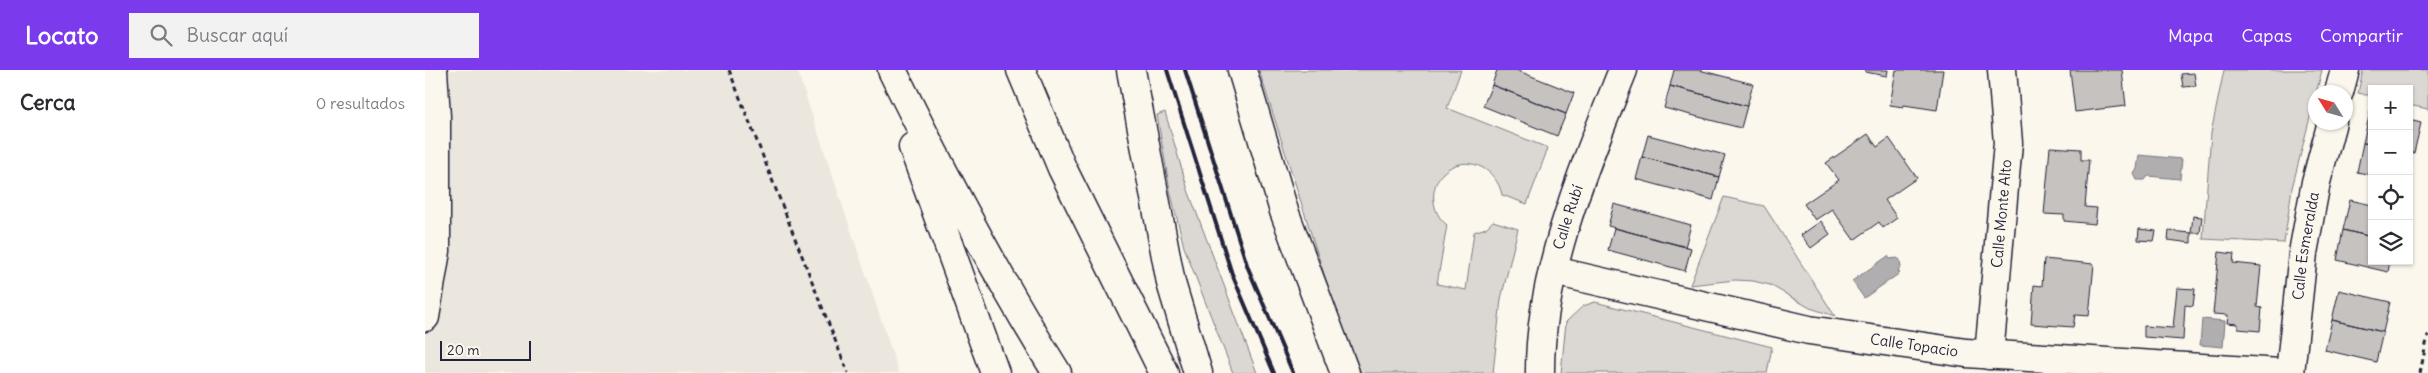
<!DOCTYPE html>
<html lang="es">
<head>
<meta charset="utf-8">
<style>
  body { margin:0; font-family:Delius,sans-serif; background:#f2f2f3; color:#2b2b33 }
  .controls { position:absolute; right:15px; top:15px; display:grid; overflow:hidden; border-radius:0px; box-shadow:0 1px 4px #0004 }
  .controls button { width:45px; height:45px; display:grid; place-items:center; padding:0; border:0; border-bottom:1px solid #e1e1e2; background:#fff; color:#2b2b33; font:25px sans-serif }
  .compass { position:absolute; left:1883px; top:15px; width:45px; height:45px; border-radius:50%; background:#fff; box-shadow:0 1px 4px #0004; rotate:307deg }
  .scale { position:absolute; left:15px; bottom:12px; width:91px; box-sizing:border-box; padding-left:5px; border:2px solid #22223b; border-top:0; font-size:14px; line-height:18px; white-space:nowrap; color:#22223b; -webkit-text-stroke:4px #fbf7ec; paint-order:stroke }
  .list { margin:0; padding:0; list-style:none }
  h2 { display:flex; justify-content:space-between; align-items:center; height:65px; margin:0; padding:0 20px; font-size:21px }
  h2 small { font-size:16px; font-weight:400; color:#7c7c81 }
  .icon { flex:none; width:28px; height:28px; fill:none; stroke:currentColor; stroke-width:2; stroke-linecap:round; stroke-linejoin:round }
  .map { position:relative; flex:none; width:2003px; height:303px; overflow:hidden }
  header { display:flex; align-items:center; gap:30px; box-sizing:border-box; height:70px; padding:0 25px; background:#7c3aed; color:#fff }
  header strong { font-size:24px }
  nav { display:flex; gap:28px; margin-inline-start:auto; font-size:18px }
  .search { width:350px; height:45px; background:#f2f2f3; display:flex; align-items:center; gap:12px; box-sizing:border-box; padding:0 18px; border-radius:0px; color:#7c7c81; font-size:19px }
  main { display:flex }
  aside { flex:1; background:#fff }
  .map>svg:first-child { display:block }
  .built { fill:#ebe7df }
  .green { fill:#dbd8d3; stroke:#7e7d87 }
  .water { fill:#b1aeb0; stroke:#787681 }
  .building { fill:#c6c2c0; stroke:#22223b }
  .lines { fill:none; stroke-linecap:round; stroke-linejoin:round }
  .minor-casing { stroke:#22223b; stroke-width:31 }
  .major-casing { stroke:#22223b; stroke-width:31 }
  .path { stroke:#22223b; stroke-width:3; stroke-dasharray:5 4; stroke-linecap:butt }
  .minor { stroke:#fbf7ec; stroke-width:28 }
  .major { stroke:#fbf7ec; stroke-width:28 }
  .rail { stroke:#22223b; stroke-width:4 }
  .labels { text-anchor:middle; stroke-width:5; stroke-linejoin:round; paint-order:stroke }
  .street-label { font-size:15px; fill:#22223b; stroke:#fbf7ec }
</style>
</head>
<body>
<header>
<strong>Locato</strong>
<div class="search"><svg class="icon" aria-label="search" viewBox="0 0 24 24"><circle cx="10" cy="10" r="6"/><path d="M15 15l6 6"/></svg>Buscar aquí</div>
<nav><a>Mapa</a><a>Capas</a><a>Compartir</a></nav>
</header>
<main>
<aside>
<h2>Cerca<small>0 resultados</small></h2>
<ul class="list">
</ul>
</aside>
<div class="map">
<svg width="2003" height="303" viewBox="0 0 2003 303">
  <rect width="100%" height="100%" fill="#fbf7ec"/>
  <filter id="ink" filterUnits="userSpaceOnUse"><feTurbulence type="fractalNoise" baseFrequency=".02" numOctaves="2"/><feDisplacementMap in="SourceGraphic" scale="10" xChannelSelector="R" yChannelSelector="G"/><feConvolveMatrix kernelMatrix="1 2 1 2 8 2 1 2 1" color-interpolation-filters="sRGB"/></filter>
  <g filter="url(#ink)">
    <path class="built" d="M0,0H372L474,303H0Z"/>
    <path class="green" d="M834,0H1036L1022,38L1123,78L1102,134L1077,125C1072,98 1040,82 1018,103C1004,117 1006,143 1022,155L1012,214L1041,220L1049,162L1061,158L1068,151L1093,159L1076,229L1068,303H936L905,223Z
      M1799,0H1897L1867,118L1859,173L1778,169L1786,63Z
      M1938,0H2003V39L1984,35V19H1947V26L1933,23Z
      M740,42L763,120L832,303H808L759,177L745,120L732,45Z
      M1299,127L1339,136L1410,246L1385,238L1345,215L1328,211L1310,210L1265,215Z
      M1170,232L1347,277L1342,303H1136L1141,252L1158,236Z"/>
    <path class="water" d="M1714,85L1757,89L1755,109L1723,106L1720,110H1712L1709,104L1712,99Z
      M1463,186L1465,189L1472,188L1475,190L1476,198L1473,201L1475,203L1439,228L1427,211Z
      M1777,249L1800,251L1798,277L1775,275Z"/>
    <path class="building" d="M1072,0H1091L1149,23L1141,44L1067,15Z
      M1249,0H1274L1328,14L1322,36L1245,16Z
      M1440,0H1463L1462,6L1440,2Z
      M1471,0H1518L1512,40L1479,35L1478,37L1465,35Z
      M1645,0H1697L1701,36L1650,42Z
      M1769,3L1771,16L1758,17L1756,4Z
      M1067,15L1141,44L1132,66L1058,36Z
      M1245,16L1322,36L1316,58L1239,38Z
      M1945,42H1947V74L1938,73Z
      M1984,50L1996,53L1989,83L1984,82Z
      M1443,64L1452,77L1464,68L1492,108L1460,130L1472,148L1458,158L1454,152L1429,170L1407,139L1390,150L1379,134L1414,110L1401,93Z
      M1223,65L1300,85L1294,107L1217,87Z
      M1938,73L1947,74V105L1932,102Z
      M1625,77L1656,79V90H1664L1660,137L1672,138L1670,154L1639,151V145L1619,144Z
      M1217,87L1294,107L1288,130L1211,109Z
      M1925,130L1947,135V167L1918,160Z
      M1189,134L1266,155L1260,177L1183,156Z
      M1768,146L1777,147L1775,163H1766Z
      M1396,151L1405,164L1386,178L1376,165Z
      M1189,158L1266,178L1260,201L1183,180Z
      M1714,159L1731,161L1729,171L1713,170Z
      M1918,160L1947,167V191H1965L1963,202L1912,190Z
      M1744,161L1766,163V173L1743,170Z
      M1794,182L1809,184L1808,193L1836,196L1832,237L1837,238L1835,261L1813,259V254L1802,253L1803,245L1788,244Z
      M1619,189L1669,194L1664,246L1650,245L1648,257L1606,254L1609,215L1617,216Z
      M1752,218L1770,219L1768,236L1760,235L1758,270L1719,267V256L1748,258Z
      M1914,220L1965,232L1958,262L1907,250Z
      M1907,250L1958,262L1951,292L1900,280Z"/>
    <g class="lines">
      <defs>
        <g id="minor">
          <path d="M817,0L859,141L920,303"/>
          <path d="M1914,22L1920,0"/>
          <path id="s1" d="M1129,201L1384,260L1541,283L1855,303"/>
          <path d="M0,247L11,181V47L8,0"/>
          <path id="s2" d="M1564,285L1583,73L1577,0"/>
          <path id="s3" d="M1115,303C1114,202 1161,93 1198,0"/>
          <path id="s4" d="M1865,303L1878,183L1891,112L1907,52"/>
        </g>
        <path id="major" d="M467,0C518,104 571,205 632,303
          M596,0L637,98L739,303
          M706,0L746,213L773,303
          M488,77L570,303"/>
      </defs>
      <use href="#minor" class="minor-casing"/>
      <use href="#major" class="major-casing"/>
      <path class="path" d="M304,0L423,303
        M1995,303L2003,265"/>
      <use href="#minor" class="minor"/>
      <use href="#major" class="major"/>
      <path class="rail" d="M742,0L807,204L849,303
        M760,0L823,198L868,303"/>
    </g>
  </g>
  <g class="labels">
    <g class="street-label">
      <text dy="5" stroke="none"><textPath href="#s2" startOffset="142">Calle Monte Alto</textPath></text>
      <text dy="5" stroke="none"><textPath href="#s3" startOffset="159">Calle Rubí</textPath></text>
      <text dy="5" stroke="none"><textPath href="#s4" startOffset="128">Calle Esmeralda</textPath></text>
      <text dy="5" stroke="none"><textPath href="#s1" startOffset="368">Calle Topacio</textPath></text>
    </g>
  </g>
</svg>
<div class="controls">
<button>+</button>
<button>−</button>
<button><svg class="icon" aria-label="locate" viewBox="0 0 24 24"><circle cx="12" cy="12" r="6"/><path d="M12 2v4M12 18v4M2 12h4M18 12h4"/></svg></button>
<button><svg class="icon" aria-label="layers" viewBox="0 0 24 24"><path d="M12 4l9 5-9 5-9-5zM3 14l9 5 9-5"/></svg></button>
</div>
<svg class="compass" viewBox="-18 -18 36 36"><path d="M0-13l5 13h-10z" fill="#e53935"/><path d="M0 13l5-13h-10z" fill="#7c7c81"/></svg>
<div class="scale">20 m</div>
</div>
</main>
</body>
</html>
